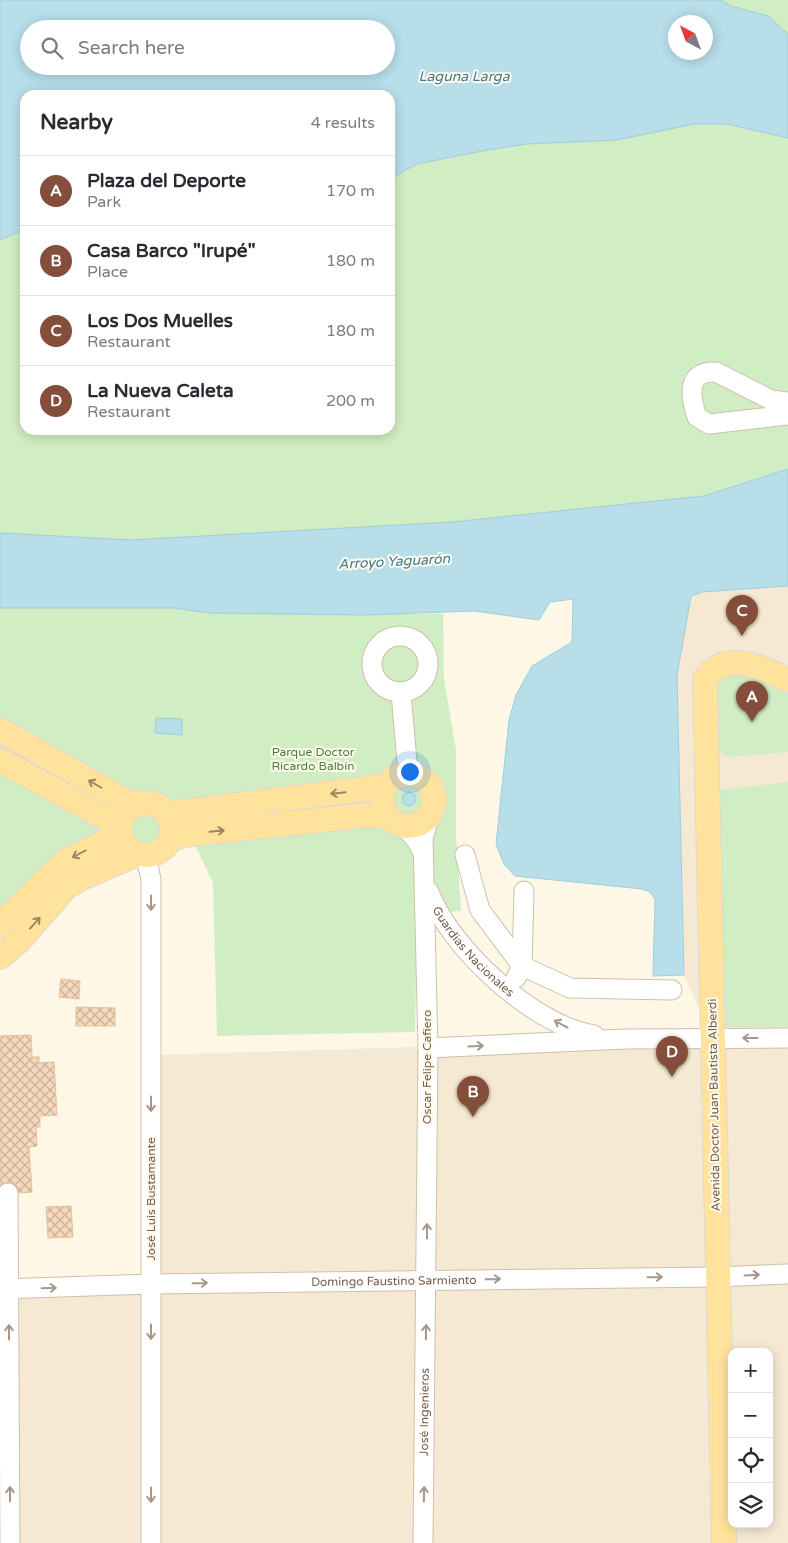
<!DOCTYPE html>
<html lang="en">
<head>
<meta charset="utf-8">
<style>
  body { margin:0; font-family:"Varela Round",sans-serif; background:#f2f2f3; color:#2b2b33 }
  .controls { position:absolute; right:15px; bottom:15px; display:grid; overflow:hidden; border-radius:10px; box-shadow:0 2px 12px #0003 }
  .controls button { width:45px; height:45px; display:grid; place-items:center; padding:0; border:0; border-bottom:1px solid #e1e1e2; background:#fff; color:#2b2b33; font:25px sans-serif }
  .compass { position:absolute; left:668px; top:15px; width:45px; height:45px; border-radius:50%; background:#fff; box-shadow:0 2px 12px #0003; rotate:319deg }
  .you { position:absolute; left:409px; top:771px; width:18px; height:18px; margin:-12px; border:4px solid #fff; border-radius:50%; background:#1a73e8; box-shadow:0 0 0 8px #1a73e833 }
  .badge { display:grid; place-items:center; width:32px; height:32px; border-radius:50%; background:#844e3a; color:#fff; font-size:16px; font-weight:700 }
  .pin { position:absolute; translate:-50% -41px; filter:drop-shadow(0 1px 2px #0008) }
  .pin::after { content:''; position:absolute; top:26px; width:18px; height:15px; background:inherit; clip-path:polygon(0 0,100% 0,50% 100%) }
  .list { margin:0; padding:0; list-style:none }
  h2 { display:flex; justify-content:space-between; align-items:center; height:65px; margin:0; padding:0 20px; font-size:21px }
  h2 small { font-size:16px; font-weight:400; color:#7c7c81 }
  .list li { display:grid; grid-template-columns:32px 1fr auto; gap:15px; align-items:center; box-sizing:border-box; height:70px; padding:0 20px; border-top:1px solid #e1e1e2 }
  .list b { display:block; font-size:19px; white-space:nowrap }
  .list p { margin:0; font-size:16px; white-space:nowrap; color:#7c7c81 }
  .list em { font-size:16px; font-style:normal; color:#7c7c81 }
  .icon { flex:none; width:28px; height:28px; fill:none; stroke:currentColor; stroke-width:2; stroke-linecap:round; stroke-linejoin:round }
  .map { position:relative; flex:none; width:788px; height:1543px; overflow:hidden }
  .search { position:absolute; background:#fff; box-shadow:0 2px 12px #0003; left:20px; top:20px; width:375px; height:55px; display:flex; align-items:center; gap:12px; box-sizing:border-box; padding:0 18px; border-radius:28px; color:#7c7c81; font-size:19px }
  .panel { position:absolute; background:#fff; box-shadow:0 2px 12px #0003; left:20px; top:90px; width:375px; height:345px; border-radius:15px }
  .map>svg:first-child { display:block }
  .residential { fill:#f6e9d3; fill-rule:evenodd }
  .green { fill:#d0edc3 }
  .water { fill:#b8dee9; stroke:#9ecddc; fill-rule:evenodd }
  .building { fill:url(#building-cross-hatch); stroke:#e9bf9a }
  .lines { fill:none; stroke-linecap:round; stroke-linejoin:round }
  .minor-casing { stroke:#d0bfaa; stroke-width:21 }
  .major-casing { stroke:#dfd8d3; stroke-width:26 }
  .minor { stroke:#fff; stroke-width:19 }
  .major { stroke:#ffe39c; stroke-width:24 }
  .oneway { stroke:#a18661 }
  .oneway2 { stroke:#a89688 }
  .labels { text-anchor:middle; stroke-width:4; stroke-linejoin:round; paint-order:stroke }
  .park-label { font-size:12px; fill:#4c803f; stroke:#fffaee }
  .street-label { font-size:12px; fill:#795e48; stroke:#fffaee }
  .water-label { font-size:14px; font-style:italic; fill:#407a8e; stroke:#fffaee }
</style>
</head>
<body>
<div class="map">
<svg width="788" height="1543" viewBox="0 0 788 1543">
  <defs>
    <pattern id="building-cross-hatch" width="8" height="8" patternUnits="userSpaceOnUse" patternTransform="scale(1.25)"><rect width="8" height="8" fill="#f5d7bb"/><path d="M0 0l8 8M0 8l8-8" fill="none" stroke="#cbb29a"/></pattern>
  </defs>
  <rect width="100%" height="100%" fill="#fef7e6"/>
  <path class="residential" d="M788,586V1543H0V1289L151,1283V1055L712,1038L684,975L677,675L691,596L702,592ZM732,1352H769V1524H732Z"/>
  <path class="green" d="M721,0H788V34L768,16L731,6Z
    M694,124H727L788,138V469L704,496L452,522L131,540L0,533V240L25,229V430H390V179L417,164L482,151L526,144L617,140Z
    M0,608H174L210,613L443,614L444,679L456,750V833L461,911L417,913L415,1032L217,1036L213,883L176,804L165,823V832L161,840L149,847L135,845L127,834L0,916Z
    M733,670L788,688V752L728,757L718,751L716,685L719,679Z
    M788,782V1027H725L719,790Z"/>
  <path class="water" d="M0,0H721L731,6L768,16L788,34V138L727,124H694L617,140L526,144L482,151L417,164L390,179V95H25V229L0,240ZM706,22V52H676V22ZM29,29H386V66H29Z
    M788,469V586L702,592L691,596L677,675L684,975L653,976L655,899L650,892L642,889L515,876L504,864L496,844L509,720L516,695L532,666L572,642L573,599L550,602L539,620L474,611L365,615L210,613L174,608H0V533L131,540L452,522L704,496Z
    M156,718L182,719V735L155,733Z
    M402 799a7 7 0 1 1 14 0a7 7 0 1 1-14 0Z"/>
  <path class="building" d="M61,979L80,981L79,999L59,997Z
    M76,1007L115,1008V1026H76Z
    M31,1035L32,1057H39V1063L54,1062L57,1115L40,1116V1127H36L37,1146L29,1147L32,1192L0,1194V1036Z
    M71,1206L73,1237L48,1238L46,1207Z"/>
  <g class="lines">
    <defs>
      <g id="minor">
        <path d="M788,402L771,400L716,372C686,370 690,397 697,417L709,424L788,415"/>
        <circle cx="400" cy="664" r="28"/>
        <path d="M401,693L408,773"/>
        <path d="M399,824C410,829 418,842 423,853"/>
        <path d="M145,855L151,879V1543"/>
        <path d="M465,855L480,910L522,966L524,891"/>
        <path id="s1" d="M429,892C450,948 534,1026 594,1035"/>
        <path d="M516,978L522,966L570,988L672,990"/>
        <path d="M428,1048L625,1039L788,1038"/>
        <path d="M8,1193L10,1543"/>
        <path id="s2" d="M0,1289L151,1284L717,1277L788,1274"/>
        <path id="s3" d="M423,1543L428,1048L423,839L429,816"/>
      </g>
      <path id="major" d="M0,730L124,800L139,804
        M0,760L120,826
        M382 800a26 26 0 1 1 52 0a26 26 0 1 1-52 0Z
        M120 829a26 26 0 1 1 52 0a26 26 0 1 1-52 0Z
        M167,814L386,786
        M169,840L182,835L368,815L388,817
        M0,925L65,861L105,842L119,828
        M0,957L20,940L66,887L84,877L137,854
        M724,1543L705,679C726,649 762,668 788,680"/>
    </defs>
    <use href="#minor" class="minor-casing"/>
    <use href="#major" class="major-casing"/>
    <use href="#minor" class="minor"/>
    <use href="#major" class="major"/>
  </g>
  <defs><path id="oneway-shaft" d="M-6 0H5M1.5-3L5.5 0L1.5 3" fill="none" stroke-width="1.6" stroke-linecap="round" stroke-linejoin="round" transform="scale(1.25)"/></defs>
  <g class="oneway">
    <use href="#oneway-shaft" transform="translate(95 784) rotate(-150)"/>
    <use href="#oneway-shaft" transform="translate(338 793) rotate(174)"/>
    <use href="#oneway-shaft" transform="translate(217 831) rotate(-6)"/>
    <use href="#oneway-shaft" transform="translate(79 854) rotate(152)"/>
    <use href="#oneway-shaft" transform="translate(35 923) rotate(-48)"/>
  </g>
  <g class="oneway2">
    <use href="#oneway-shaft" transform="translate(151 903) rotate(90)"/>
    <use href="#oneway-shaft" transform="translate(561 1024) rotate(-152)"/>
    <use href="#oneway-shaft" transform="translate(750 1038) rotate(180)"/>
    <use href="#oneway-shaft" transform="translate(476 1046) rotate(-3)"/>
    <use href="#oneway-shaft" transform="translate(151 1104) rotate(90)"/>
    <use href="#oneway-shaft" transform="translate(427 1231) rotate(-90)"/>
    <use href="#oneway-shaft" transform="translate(752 1275) rotate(-3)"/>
    <use href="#oneway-shaft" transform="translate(655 1277) rotate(-1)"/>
    <use href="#oneway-shaft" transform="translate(493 1279) rotate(-1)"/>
    <use href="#oneway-shaft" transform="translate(200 1283) rotate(-1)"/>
    <use href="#oneway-shaft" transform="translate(49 1288) rotate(-2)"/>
    <use href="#oneway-shaft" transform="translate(9 1332) rotate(-90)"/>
    <use href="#oneway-shaft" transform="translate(151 1332) rotate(90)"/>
    <use href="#oneway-shaft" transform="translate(426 1332) rotate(-89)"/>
    <use href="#oneway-shaft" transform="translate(10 1494) rotate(-90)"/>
    <use href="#oneway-shaft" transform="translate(424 1494) rotate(-89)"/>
    <use href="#oneway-shaft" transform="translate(151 1495) rotate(90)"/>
  </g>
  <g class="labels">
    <g class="park-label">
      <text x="313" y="756">Parque Doctor<tspan x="313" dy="14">Ricardo Balbín</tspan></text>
    </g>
    <g class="street-label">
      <text dy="4" stroke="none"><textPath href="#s1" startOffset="75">Guardias Nacionales</textPath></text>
      <text transform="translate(427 1067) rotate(-90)" y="4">Oscar Felipe Cafiero</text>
      <text transform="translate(714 1105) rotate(-91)" y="4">Avenida Doctor Juan Bautista Alberdi</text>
      <text transform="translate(151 1199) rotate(-90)" y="4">José Luis Bustamante</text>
      <text dy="4" stroke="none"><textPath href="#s2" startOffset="394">Domingo Faustino Sarmiento</textPath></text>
      <text dy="4" stroke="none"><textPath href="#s3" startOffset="131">José Ingenieros</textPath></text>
    </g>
    <g class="water-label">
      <text x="464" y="81">Laguna Larga</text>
      <text transform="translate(394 561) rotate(-3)" y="5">Arroyo Yaguarón</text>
    </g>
  </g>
</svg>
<div class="controls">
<button>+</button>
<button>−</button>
<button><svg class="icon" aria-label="locate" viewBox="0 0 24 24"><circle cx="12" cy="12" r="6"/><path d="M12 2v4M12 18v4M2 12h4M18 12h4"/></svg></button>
<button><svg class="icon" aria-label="layers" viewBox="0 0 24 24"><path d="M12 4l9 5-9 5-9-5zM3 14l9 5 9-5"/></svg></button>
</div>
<svg class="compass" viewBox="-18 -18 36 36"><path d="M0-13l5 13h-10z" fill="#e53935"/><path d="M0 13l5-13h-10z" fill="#7c7c81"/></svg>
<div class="you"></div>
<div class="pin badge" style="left:752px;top:722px">A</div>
<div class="pin badge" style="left:473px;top:1117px">B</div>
<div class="pin badge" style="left:742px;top:636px">C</div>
<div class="pin badge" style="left:672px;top:1077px">D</div>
<div class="search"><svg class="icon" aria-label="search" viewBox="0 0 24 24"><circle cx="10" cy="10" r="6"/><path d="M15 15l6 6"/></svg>Search here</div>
<section class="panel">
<h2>Nearby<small>4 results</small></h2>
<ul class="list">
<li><span class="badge">A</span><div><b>Plaza del Deporte</b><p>Park</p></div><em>170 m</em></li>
<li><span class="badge">B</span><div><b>Casa Barco &quot;Irupé&quot;</b><p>Place</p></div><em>180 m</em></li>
<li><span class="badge">C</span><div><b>Los Dos Muelles</b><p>Restaurant</p></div><em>180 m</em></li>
<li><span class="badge">D</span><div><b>La Nueva Caleta</b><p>Restaurant</p></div><em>200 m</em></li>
</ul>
</section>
</div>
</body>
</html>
